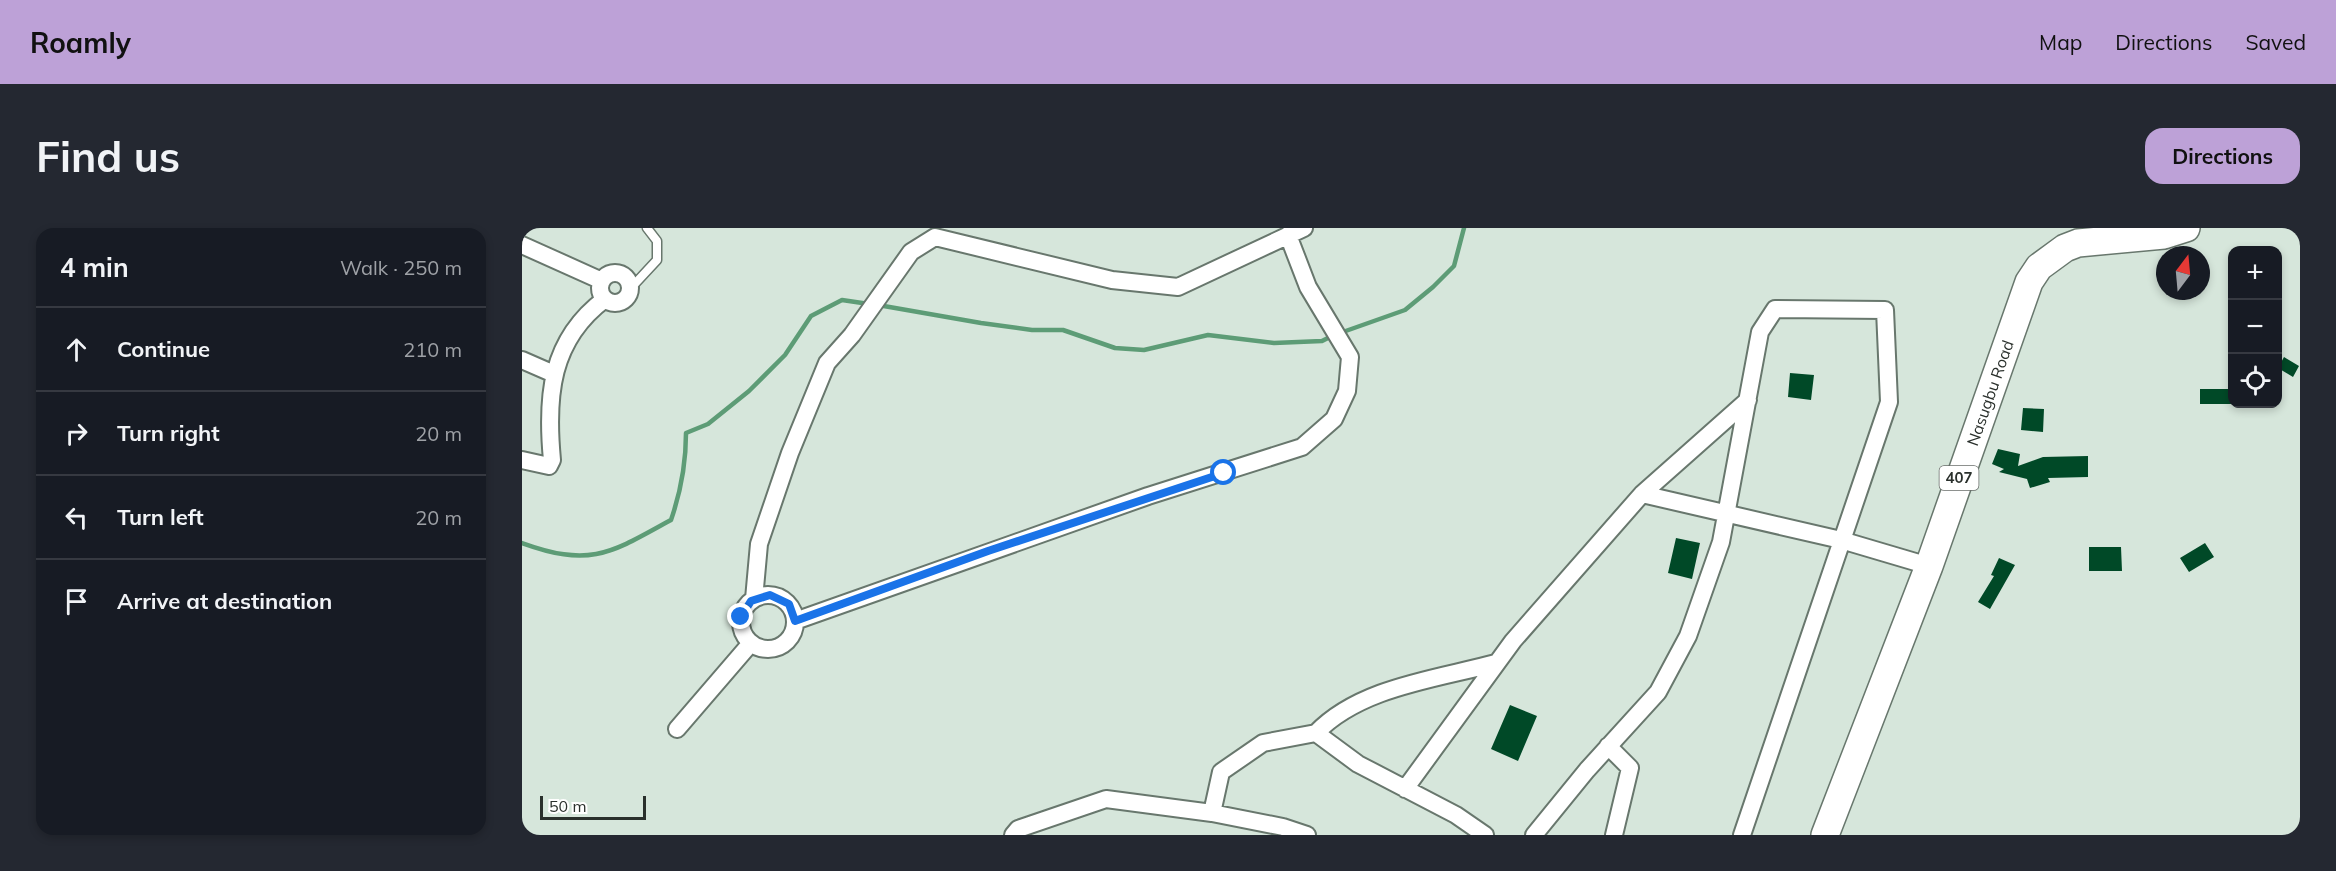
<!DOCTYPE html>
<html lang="en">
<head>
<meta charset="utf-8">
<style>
  body { margin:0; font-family:Mulish,sans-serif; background:#242831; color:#f1f3f6 }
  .controls { position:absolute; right:18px; top:18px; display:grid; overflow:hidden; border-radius:12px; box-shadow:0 3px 9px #0003 }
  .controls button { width:54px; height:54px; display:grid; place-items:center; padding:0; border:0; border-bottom:2px solid #363941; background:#171b24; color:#f1f3f6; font:30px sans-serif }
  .compass { position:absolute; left:1634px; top:18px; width:54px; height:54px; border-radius:50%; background:#171b24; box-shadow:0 3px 9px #0003; rotate:16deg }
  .scale { position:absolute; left:18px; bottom:15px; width:106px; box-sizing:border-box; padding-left:6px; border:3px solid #2a302c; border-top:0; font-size:16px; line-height:21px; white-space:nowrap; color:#2a302c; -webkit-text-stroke:4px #fff; paint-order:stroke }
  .stop { position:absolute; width:18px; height:18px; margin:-14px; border:4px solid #1a73e8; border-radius:50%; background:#fff }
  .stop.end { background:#1a73e8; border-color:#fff; box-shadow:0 2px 6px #0008 }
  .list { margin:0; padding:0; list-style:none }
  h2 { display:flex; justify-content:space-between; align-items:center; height:78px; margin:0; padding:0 24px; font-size:26px }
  h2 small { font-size:20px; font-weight:400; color:#9ea1a6 }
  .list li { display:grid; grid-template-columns:39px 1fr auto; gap:18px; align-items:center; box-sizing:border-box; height:84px; padding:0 24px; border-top:2px solid #363941 }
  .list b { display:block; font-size:22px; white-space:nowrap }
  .list em { font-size:20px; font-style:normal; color:#9ea1a6 }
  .icon { flex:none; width:33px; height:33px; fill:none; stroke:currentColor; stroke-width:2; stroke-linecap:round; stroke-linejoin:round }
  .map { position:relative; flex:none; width:1778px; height:607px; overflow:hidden; border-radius:18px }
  header { display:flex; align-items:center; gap:36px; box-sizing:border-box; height:84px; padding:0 30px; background:#bda1d7; color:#111 }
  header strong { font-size:28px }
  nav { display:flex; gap:33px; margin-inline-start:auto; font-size:21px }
  .intro { display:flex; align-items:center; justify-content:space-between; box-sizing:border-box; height:144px; padding:0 36px }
  h1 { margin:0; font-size:42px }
  .button { padding:15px 27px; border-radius:18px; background:#bda1d7; color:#111; font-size:21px; font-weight:700 }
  main { display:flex; gap:36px; padding:0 36px }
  aside { flex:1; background:#171b24; border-radius:18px; box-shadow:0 3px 9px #0003 }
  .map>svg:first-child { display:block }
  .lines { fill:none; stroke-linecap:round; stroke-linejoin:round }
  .stream { stroke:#5d9c76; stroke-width:4.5 }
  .building { fill:#004927 }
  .lane-casing { stroke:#68776d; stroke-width:11 }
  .street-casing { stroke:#68776d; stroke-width:20 }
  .primary-casing { stroke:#68776d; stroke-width:30 }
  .lane { stroke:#fff; stroke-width:8 }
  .street { stroke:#fff; stroke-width:16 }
  .primary { stroke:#fff; stroke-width:27 }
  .route { stroke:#1a73e8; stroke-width:8 }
  .labels { text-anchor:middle; stroke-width:6; stroke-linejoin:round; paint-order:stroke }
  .shield { fill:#fff; stroke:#6a6e6b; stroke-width:1.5 }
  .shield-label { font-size:15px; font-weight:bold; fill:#2a302c }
  .street-label { font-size:16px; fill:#2a302c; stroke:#fff }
</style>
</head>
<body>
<header>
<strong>Roamly</strong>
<nav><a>Map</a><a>Directions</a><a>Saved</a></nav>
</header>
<div class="intro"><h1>Find us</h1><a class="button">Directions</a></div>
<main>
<aside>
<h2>4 min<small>Walk · 250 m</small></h2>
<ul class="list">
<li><svg class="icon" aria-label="ahead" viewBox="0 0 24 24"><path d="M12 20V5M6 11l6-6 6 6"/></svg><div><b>Continue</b></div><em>210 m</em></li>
<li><svg class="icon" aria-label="right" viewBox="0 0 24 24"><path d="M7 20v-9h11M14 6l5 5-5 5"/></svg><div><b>Turn right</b></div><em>20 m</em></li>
<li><svg class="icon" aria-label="left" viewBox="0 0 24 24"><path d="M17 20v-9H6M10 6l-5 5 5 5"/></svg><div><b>Turn left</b></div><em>20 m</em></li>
<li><svg class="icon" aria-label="arrive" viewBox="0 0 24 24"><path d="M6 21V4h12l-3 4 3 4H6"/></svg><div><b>Arrive at destination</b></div></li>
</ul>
</aside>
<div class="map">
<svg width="1778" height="607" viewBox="0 0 1778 607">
  <rect width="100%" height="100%" fill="#d6e6db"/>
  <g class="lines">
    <path class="stream" d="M356,77L459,95L510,102H541L593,120L622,122L686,107L752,115L800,113L810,108
      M818,105L883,82L911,59L932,38L942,0
      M0,315C69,340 89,325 149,292C159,263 164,236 164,205L186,196L227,163L263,127L289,88L320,72L347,76"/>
  </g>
  <path class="building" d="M1762,129L1777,138L1771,149L1756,140Z
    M1268,145L1292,147L1289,172L1266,169Z
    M1678,161H1708L1709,176H1678Z
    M1501,180L1522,181L1521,204L1499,202Z
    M1476,221L1498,226L1496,238L1521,229L1566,228V249L1526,250L1528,254L1508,260L1505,251L1477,244L1482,241L1470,236Z
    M1154,310L1178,315L1170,351L1146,345Z
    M1683,315L1692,329L1667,344L1658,330Z
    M1567,319H1599L1600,343H1567Z
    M1477,330L1493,337L1468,381L1456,374L1472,348L1469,347Z
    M988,477L1015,488L996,533L969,521Z"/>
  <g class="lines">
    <defs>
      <path id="lane" d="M108,61L135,32V13L125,0"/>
      <path id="street" d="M0,17L80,53
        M78 60a15 15 0 1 1 30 0a15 15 0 1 1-30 0Z
        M0,132L32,146
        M0,232L27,238L30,232C24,169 28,112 83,71
        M1120,266L1319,312L1407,338
        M219 394a27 27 0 1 1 54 0a27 27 0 1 1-54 0Z
        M232,371L237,316L268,225L305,135L330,107L389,24L413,9L590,52L656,59L782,0
        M273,393L626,268L780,219L812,191L825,163L828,129L786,59L766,7
        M155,501L229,415
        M794,505C838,459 915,451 974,435
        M1086,518L1108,540L1092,607
        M883,561L991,413L1120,266L1226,172
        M690,585L699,544L741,515L794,505L836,536L934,587L963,607
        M491,607L496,601L584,571L690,585L761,599L785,607
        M1012,607L1065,542L1136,464L1166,408L1199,314L1238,104L1253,81L1363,82L1367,174L1220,607"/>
      <g id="primary">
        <path id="s1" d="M1303,607L1407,338L1507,54L1517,39L1543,20L1556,15L1642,7L1664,0"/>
      </g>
    </defs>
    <use href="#lane" class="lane-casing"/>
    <use href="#street" class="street-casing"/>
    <use href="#primary" class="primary-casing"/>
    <use href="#lane" class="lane"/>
    <use href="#street" class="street"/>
    <use href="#primary" class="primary"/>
  </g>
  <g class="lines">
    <path class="route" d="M219,389L229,373L248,367L267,376L273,393L466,323L702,245"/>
  </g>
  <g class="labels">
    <rect class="shield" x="1417.5" y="238" width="39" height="24" rx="4.5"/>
    <g class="shield-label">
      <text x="1437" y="255">407</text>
    </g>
    <g class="street-label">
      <text dy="6" stroke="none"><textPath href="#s1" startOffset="472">Nasugbu Road</textPath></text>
    </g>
  </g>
</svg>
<div class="controls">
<button>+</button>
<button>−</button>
<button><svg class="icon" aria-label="locate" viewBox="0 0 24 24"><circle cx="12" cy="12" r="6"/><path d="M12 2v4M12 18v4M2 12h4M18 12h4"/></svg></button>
</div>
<svg class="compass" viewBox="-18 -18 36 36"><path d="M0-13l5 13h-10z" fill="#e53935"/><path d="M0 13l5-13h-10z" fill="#9ea1a6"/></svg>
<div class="scale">50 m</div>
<div class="stop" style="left:702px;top:245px"></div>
<div class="stop end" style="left:219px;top:389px"></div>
</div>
</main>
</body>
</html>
